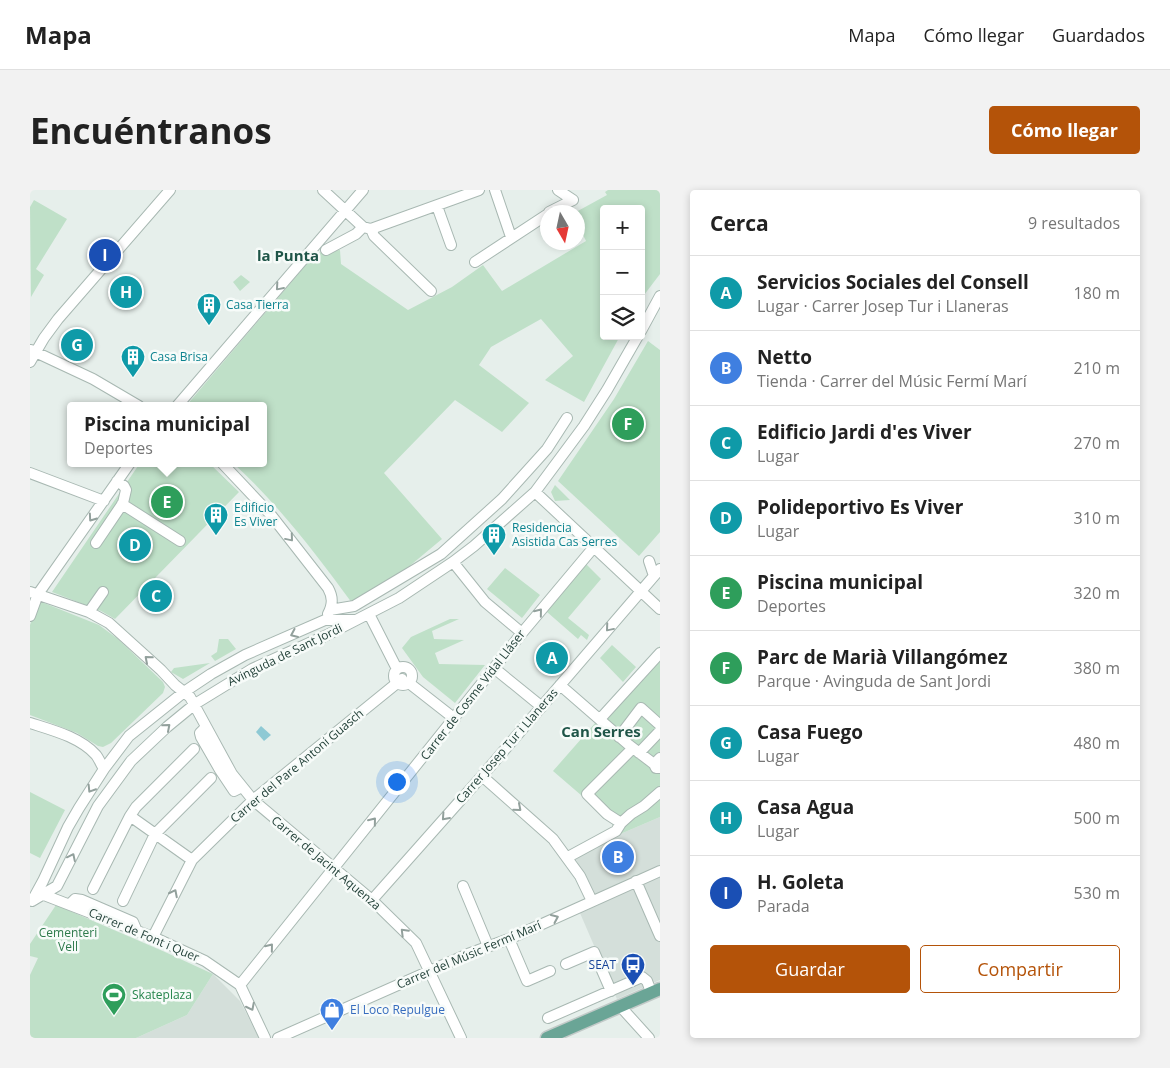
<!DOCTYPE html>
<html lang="es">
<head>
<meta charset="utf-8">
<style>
  body { margin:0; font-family:"Open Sans",sans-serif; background:#f2f2f2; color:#222 }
  .controls { position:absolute; right:15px; top:15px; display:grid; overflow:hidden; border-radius:5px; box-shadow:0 2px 8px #0003 }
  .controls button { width:45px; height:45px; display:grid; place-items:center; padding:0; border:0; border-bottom:1px solid #e0e0e0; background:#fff; color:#222; font:25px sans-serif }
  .compass { position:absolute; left:510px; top:15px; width:45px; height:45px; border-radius:50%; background:#fff; box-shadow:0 2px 8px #0003; rotate:171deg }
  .you { position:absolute; left:366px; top:591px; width:18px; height:18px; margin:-12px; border:4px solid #fff; border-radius:50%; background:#1a73e8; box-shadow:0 0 0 8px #1a73e833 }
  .badge { display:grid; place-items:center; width:32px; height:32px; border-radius:50%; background:#b45309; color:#fff; font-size:16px; font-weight:700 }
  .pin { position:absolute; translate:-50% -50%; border:2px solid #fff; box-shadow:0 1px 5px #0006 }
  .popup { position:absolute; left:37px; top:212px; width:200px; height:65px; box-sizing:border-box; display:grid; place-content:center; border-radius:5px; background:#fff; filter:drop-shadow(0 1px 4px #0005); font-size:16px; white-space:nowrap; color:#767676 }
  .popup b { font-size:19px; color:#222 }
  .popup::after { content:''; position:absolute; left:50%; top:100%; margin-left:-10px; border:10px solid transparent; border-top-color:#fff }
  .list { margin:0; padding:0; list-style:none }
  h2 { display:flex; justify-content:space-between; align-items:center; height:65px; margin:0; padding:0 20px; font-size:21px }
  h2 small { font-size:16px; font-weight:400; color:#767676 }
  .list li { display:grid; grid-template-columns:32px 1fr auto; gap:15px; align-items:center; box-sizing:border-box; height:75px; padding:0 20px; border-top:1px solid #e0e0e0 }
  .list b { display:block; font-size:19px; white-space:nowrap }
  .list p { margin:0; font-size:16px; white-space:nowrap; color:#767676 }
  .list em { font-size:16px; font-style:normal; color:#767676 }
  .actions { display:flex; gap:10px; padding:15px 20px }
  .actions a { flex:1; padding:11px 0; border:1px solid #b45309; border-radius:5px; text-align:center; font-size:18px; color:#b45309 }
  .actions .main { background:#b45309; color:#fff }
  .icon { flex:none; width:28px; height:28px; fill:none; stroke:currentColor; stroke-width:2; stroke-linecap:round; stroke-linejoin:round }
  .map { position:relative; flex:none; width:630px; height:848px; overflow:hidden; border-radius:5px }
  header { display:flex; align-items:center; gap:30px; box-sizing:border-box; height:70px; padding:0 25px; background:#fff; border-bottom:1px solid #e0e0e0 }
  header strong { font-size:24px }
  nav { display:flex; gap:28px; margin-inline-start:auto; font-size:18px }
  .intro { display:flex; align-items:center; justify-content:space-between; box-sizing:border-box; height:120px; padding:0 30px }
  h1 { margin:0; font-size:35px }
  .button { padding:12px 22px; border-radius:5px; background:#b45309; color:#fff; font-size:18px; font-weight:700 }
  main { display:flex; gap:30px; padding:0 30px }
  aside { flex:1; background:#fff; border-radius:5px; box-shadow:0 2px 8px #0003 }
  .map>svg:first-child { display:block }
  .built { fill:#d4dfda }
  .green { fill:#bfe0c8 }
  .water { fill:#8ec9d4 }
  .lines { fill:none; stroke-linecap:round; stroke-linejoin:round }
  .minor-casing { stroke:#a8b8b2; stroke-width:12 }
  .major-casing { stroke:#c2cac8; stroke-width:15 }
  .minor { stroke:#fff; stroke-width:10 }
  .major { stroke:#6aa596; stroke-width:12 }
  .oneway { stroke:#92a09c }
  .labels { text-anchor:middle; stroke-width:5; stroke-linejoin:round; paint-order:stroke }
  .culture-label { font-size:12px; fill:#0d838f; stroke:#f7fbf9; text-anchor:start }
  .street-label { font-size:12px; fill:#24423a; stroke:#f7fbf9 }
  .park-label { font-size:12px; fill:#2d7a4b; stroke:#f7fbf9 }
  .transit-label { font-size:12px; fill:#164399; stroke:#f7fbf9; text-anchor:end }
  .leisure-label { font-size:12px; fill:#27864d; stroke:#f7fbf9; text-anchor:start }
  .shop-label { font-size:12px; fill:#366cbe; stroke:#f7fbf9; text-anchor:start }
  .quarter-label { font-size:15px; font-weight:bold; fill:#1f5548; stroke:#f7fbf9 }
</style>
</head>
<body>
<header>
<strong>Mapa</strong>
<nav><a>Mapa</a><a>Cómo llegar</a><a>Guardados</a></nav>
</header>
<div class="intro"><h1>Encuéntranos</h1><a class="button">Cómo llegar</a></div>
<main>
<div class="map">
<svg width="630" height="848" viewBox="0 0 630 848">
  <rect width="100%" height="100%" fill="#e6efeb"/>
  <path class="built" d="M630,627V790L587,809L550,723L570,714L545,668L588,645Z
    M183,784L210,811L229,848H106L157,825Z"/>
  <path class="green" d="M578,0H630V84L611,109V19H574V146H590L554,212L515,190L543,166L511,129L461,157L449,175L499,213L472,242L425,210L354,283L412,349L370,384L322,413C286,364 248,314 203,273H233V216H156L286,63L310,60L311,74L378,120L422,97L453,75L472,101L556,51L548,35V22H546L577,5L575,2Z
    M4,10L37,29L6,79L14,85L1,107L0,17Z
    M211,85L220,92L210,101L203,92Z
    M618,151L630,160V342L609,366L528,291L584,209Z
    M110,273H179L209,302L85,429L71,421L22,402Z
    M525,295L540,310L525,311L521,302Z
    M555,373L571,389L538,428L559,445L557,450L551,445L548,449L517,422Z
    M475,378L510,405L492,428L457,399Z
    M9,411L69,435L88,449L133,492L135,497L133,503L81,553L73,557L68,556L47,543L0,525V435Z
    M420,429H429L402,441L404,449L434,450L405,463L409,474L455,475L425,513L393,487L372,458L381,447Z
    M189,449H198L206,459L185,471L181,466L187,462Z
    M582,455L606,477L593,492L570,468Z
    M630,456V627L588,645L580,630L523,581L566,532L571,524Z
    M180,473L153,489L141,482L144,478Z
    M0,602L35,620L10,668L0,663Z
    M26,715L135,762L183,784L157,825L106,848H0V785L8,768L0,766V754Z"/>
  <path class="water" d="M231,536L241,545L234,551L226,542Z"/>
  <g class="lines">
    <defs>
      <path id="minor" d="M293,0L333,37L341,39L449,0
        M465,0L481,47
        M528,0L543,10
        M407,16L421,55
        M519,22L543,10
        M341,39L344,46L401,101
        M296,60L326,44L333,37
        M445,72L518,24
        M611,141L630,106
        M1,160L63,189L109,216
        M0,172L14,148L28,129L140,0
        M147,216L333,0
        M192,273L241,325L298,398C303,407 303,414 298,424
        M0,283L74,311
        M505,302L630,419
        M92,314L150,351
        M66,353L93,313L96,300L94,296L87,291
        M619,371L624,386
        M423,372L455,412L492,443
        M0,402L59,422L79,433L131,480L145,495L160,507L202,584L223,610L342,710L386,753L431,848
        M300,420L324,416L411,364L472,309L517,259L537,228
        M59,422L73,402
        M339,424L367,479
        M0,426L8,404L100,273
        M364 486a9 9 0 1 1 18 0a9 9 0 1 1-18 0Z
        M464,478L512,517
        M379,493L425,529
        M530,495L599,555L624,574
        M570,529L630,463
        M0,533C22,540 50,547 66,565C69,569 71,574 74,579
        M176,537L170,543L171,547L190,580L204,601L212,597
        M589,547L611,518L630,535
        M609,563L630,541
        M630,568L624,574L626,578H630
        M452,586L523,649L550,686L562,711
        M100,626L106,617L164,559
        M591,633L577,624L557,604L603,558
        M538,667L586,641L591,633L601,624L614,616L630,602
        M606,691L630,746
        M433,696L458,756
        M63,699L100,626L162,670
        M14,705L123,747L175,771L210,795L235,848
        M342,710L452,586L630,379
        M2,711L27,696L68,616L101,571L137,537L165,514L222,479L297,445L369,408L423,372L444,356L505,302L554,236L577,200L608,146
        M2,711L13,691L38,637L49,618L74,579L99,546L154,502L181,484L215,465L295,430H324
        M93,711L125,644L181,588
        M40,714L45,709L52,710L103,732L106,739
        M123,747L162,670L223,610L372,489
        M479,749L497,791L520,781
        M536,774L564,762L581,801
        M210,795L492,443L564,357
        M590,816L619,848
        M518,828L612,787L617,791L621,802
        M248,848L438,764L479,749L630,681"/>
      <path id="major" d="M517,848L630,799"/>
    </defs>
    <use href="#minor" class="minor-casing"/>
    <use href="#major" class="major-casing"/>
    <use href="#minor" class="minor"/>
    <use href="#major" class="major"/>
  </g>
  <defs><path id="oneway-chevron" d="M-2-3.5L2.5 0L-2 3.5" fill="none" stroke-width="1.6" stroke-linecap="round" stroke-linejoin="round" transform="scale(1.25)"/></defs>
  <g class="oneway">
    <use href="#oneway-chevron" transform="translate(249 97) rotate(131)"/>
    <use href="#oneway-chevron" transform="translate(62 328) rotate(125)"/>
    <use href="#oneway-chevron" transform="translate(260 348) rotate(50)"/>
    <use href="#oneway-chevron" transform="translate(509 422) rotate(-51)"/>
    <use href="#oneway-chevron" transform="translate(579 438) rotate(130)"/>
    <use href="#oneway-chevron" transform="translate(264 444) rotate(156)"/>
    <use href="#oneway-chevron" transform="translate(118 469) rotate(-139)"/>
    <use href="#oneway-chevron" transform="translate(137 537) rotate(-41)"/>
    <use href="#oneway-chevron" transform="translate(61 599) rotate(122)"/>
    <use href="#oneway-chevron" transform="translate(488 618) rotate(41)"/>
    <use href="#oneway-chevron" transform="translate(415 627) rotate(132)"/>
    <use href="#oneway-chevron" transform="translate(343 631) rotate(-51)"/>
    <use href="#oneway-chevron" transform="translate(42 667) rotate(-64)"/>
    <use href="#oneway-chevron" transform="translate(144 703) rotate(-63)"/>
    <use href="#oneway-chevron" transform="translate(525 728) rotate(-24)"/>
    <use href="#oneway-chevron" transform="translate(374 742) rotate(-135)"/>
    <use href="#oneway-chevron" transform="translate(240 757) rotate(-51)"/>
    <use href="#oneway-chevron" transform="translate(221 817) rotate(63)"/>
  </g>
  <defs>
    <symbol id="building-pin" viewBox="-11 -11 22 30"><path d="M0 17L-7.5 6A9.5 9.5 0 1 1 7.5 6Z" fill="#0f9aa8" stroke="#f7fbf9"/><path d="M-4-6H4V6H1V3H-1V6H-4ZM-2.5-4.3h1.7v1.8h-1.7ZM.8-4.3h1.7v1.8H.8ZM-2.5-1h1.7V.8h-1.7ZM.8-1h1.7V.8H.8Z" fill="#fff"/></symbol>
    <symbol id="bus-pin" viewBox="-11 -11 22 30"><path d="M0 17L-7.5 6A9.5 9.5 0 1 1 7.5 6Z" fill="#1a4fb4" stroke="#f7fbf9"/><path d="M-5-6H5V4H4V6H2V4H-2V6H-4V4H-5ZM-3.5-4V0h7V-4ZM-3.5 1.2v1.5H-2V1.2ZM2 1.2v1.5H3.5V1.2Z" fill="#fff"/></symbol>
    <symbol id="stadium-pin" viewBox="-11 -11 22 30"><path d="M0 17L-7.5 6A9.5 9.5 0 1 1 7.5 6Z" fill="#2e9e5b" stroke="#f7fbf9"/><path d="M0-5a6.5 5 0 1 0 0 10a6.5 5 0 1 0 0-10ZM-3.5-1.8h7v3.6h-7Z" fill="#fff"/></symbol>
    <symbol id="shop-pin" viewBox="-11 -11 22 30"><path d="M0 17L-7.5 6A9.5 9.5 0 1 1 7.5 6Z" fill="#3f7fe0" stroke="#f7fbf9"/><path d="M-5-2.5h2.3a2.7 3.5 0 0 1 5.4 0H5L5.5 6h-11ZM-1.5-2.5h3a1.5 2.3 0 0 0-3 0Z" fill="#fff"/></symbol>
  </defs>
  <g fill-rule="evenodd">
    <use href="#building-pin" x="165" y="101" width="28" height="38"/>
    <use href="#building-pin" x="89" y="153" width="28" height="38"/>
    <use href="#building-pin" x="172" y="311" width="28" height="38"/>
    <use href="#building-pin" x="450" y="331" width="28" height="38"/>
    <use href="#bus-pin" x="589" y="761" width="28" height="38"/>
    <use href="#stadium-pin" x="70" y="791" width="28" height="38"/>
    <use href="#shop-pin" x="288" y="806" width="28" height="38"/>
  </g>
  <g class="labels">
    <g class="culture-label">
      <text x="196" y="119">Casa Tierra</text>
      <text x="120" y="171">Casa Brisa</text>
      <text x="204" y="322">Edificio<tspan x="204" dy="14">Es Viver</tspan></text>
      <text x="482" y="342">Residencia<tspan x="482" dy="14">Asistida Cas Serres</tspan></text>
    </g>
    <g class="street-label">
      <text transform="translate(255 465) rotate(-26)" y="4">Avinguda de Sant Jordi</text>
      <text transform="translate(443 505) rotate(-52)" y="4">Carrer de Cosme Vidal Lláser</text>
      <text transform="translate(477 556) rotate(-49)" y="4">Carrer Josep Tur i Llaneras</text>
      <text transform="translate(267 576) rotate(-40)" y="4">Carrer del Pare Antoni Guasch</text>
      <text transform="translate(296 673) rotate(40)" y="4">Carrer de Jacint Aquenza</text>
      <text transform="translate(114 745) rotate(23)" y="4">Carrer de Font i Quer</text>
      <text transform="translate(439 765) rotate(-23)" y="4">Carrer del Músic Fermí Marí</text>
    </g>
    <g class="park-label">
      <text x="38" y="747">Cementeri<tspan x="38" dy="14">Vell</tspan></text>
    </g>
    <g class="transit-label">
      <text x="586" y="779">SEAT</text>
    </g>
    <g class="leisure-label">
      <text x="102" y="809">Skateplaza</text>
    </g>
    <g class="shop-label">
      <text x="320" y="824">El Loco Repulgue</text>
    </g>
    <g class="quarter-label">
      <text x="258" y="71">la Punta</text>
      <text x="571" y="547">Can Serres</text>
    </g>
  </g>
</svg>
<div class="controls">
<button>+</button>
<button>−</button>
<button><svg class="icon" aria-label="layers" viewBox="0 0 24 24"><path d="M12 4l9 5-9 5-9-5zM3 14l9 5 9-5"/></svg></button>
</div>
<svg class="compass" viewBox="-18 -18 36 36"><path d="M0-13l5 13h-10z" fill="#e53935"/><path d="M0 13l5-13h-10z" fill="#767676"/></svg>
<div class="you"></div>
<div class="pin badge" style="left:522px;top:468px;background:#0f9aa8">A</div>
<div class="pin badge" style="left:588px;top:667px;background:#3f7fe0">B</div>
<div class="pin badge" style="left:126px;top:406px;background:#0f9aa8">C</div>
<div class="pin badge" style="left:105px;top:355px;background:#0f9aa8">D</div>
<div class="pin badge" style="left:137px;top:312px;background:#2e9e5b">E</div>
<div class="popup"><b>Piscina municipal</b>Deportes</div>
<div class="pin badge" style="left:598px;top:234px;background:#2e9e5b">F</div>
<div class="pin badge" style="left:47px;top:155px;background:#0f9aa8">G</div>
<div class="pin badge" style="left:96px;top:102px;background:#0f9aa8">H</div>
<div class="pin badge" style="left:75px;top:65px;background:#1a4fb4">I</div>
</div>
<aside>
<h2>Cerca<small>9 resultados</small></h2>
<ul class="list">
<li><span class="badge" style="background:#0f9aa8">A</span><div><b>Servicios Sociales del Consell</b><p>Lugar · Carrer Josep Tur i Llaneras</p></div><em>180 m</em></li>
<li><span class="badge" style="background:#3f7fe0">B</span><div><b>Netto</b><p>Tienda · Carrer del Músic Fermí Marí</p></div><em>210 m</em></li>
<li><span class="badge" style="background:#0f9aa8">C</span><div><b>Edificio Jardi d'es Viver</b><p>Lugar</p></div><em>270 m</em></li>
<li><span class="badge" style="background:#0f9aa8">D</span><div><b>Polideportivo Es Viver</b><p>Lugar</p></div><em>310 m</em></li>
<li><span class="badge" style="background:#2e9e5b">E</span><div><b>Piscina municipal</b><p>Deportes</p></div><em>320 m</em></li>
<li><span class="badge" style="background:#2e9e5b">F</span><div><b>Parc de Marià Villangómez</b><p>Parque · Avinguda de Sant Jordi</p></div><em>380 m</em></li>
<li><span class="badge" style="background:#0f9aa8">G</span><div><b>Casa Fuego</b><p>Lugar</p></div><em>480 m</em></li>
<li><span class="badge" style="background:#0f9aa8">H</span><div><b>Casa Agua</b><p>Lugar</p></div><em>500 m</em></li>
<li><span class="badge" style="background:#1a4fb4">I</span><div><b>H. Goleta</b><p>Parada</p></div><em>530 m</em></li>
</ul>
<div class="actions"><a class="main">Guardar</a><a>Compartir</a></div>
</aside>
</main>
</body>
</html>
